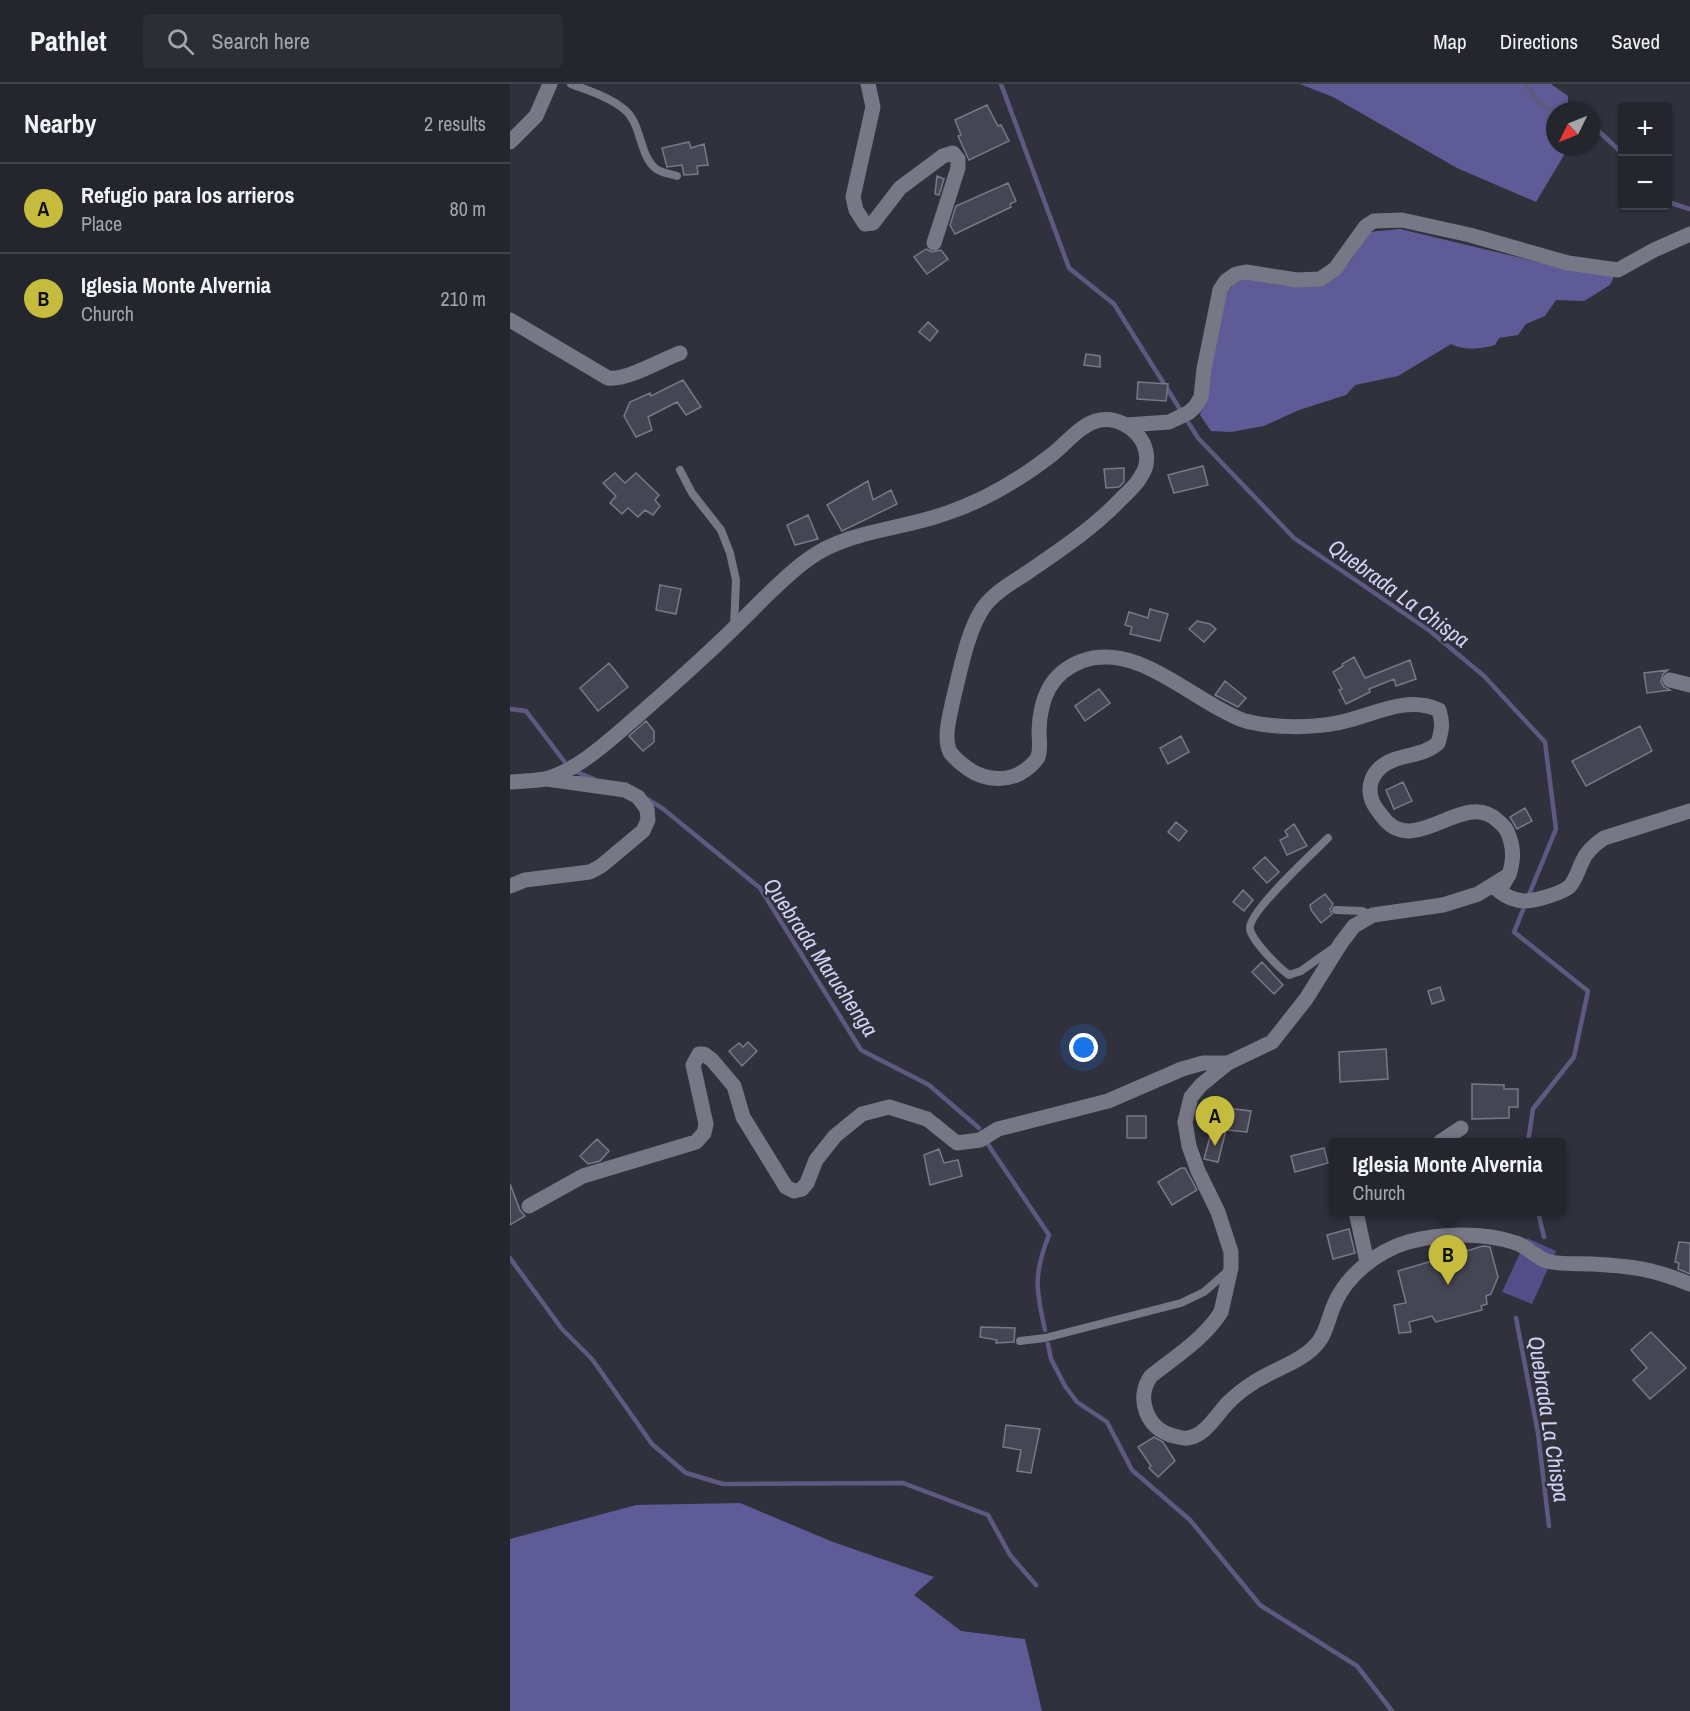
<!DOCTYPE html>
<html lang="en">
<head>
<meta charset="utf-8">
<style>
  body { margin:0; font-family:"Archivo Narrow",sans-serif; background:#2d2d36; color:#f1f3f6 }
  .controls { position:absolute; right:18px; top:18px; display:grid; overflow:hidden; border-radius:6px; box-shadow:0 2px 4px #0004 }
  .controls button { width:54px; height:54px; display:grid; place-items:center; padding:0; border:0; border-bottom:2px solid #42424a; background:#25252e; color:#f1f3f6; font:30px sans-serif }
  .compass { position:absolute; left:1036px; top:18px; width:54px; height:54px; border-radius:50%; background:#25252e; box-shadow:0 2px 4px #0004; rotate:227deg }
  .you { position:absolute; left:574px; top:964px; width:21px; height:21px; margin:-15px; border:4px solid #fff; border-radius:50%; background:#1a73e8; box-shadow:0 0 0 9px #1a73e833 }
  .badge { display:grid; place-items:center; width:39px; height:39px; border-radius:50%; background:#c5bc3d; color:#111; font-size:20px; font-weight:700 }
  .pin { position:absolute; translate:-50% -50px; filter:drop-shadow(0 2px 3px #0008) }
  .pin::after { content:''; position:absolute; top:32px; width:21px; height:18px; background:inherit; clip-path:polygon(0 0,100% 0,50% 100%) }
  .popup { position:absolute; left:819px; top:1054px; width:237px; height:78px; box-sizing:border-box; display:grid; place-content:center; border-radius:6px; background:#25252e; filter:drop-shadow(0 2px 4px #0005); font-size:20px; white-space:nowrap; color:#a3a5aa }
  .popup b { font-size:22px; color:#f1f3f6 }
  .popup::after { content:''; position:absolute; left:50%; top:100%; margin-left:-12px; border:12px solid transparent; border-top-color:#25252e }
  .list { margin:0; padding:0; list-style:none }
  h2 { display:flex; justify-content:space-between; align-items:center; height:78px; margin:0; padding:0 24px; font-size:26px }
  h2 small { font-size:20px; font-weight:400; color:#a3a5aa }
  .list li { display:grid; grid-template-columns:39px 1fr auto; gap:18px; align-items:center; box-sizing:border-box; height:90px; padding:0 24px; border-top:2px solid #42424a }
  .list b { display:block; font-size:22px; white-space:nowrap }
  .list p { margin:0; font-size:20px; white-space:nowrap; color:#a3a5aa }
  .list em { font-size:20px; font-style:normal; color:#a3a5aa }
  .icon { flex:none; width:33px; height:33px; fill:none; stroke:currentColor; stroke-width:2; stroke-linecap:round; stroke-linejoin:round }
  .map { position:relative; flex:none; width:1180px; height:1627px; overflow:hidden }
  header { display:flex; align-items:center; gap:36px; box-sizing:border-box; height:84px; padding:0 30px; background:#25252e; border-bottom:2px solid #42424a }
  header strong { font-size:28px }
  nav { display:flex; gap:33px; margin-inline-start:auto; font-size:21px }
  .search { width:420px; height:54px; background:#2d2d36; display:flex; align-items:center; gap:15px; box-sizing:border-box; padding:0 21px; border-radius:6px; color:#a3a5aa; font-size:22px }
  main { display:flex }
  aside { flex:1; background:#25252e }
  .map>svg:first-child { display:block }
  .green { fill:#534e88 }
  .forest { fill:#5f5b96 }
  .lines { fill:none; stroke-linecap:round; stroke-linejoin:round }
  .stream { stroke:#5f5980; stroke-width:4.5 }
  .building { fill:#464553; stroke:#787888; stroke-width:1.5 }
  .service { stroke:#777786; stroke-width:8 }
  .minor { stroke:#777786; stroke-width:15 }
  .labels { text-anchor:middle; stroke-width:5; stroke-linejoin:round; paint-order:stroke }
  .water-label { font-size:22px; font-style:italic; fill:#d2d2f5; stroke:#31313e }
</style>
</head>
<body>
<header>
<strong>Pathlet</strong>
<div class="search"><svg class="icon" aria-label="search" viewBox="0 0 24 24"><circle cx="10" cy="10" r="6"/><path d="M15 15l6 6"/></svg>Search here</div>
<nav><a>Map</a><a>Directions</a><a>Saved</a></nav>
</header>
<main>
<aside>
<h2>Nearby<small>2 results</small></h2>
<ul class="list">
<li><span class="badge">A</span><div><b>Refugio para los arrieros</b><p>Place</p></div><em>80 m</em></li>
<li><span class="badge">B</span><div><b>Iglesia Monte Alvernia</b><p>Church</p></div><em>210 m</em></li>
</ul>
</aside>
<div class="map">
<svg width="1180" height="1627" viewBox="0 0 1180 1627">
  <rect width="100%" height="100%" fill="#31313e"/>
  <path class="green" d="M1017,1154L1046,1167L1022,1220L992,1208Z"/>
  <path class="forest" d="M790,0H1041L1058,12V27H1045V63H1057V66L1026,118L947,84L823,13Z
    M890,145L1049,183L1105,190L1100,201L1074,217L1046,216L1035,232L1016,240L1008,251L989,254L985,261C971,265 955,267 941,260L888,292L845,301L836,311L789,326L754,342L721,348L701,347L690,331L696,317L712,216L723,201L735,193C771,201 805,213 835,183C845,174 851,159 858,148Z
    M230,1419L323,1458L424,1493L404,1511L451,1547L515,1555L532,1627H0V1455L126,1421Z"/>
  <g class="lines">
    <path class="stream" d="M491,0L559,184L604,220L688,354L784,454L920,547L974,592L1035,658L1046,745L1018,813
      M1015,0L1032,22L1046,27
      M1081,40L1112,69
      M1158,118L1180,125
      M0,625L16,627L54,677
      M64,687L84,695
      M137,715L152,724L250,804L351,966L419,1001L469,1044
      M1015,821L1004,848L1078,907L1064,973L1023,1025L1018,1058
      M477,1059L539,1151C523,1191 526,1206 535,1246
      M1028,1128L1034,1153
      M0,1174L52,1245L82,1275L142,1360L176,1389L213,1400L393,1399L478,1431L500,1471L526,1501
      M1006,1234L1028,1349L1039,1442
      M538,1260L541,1275L555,1302L567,1318L597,1338L622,1386L680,1436L750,1521L847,1582L882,1627"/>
  </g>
  <path class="building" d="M477,21L488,42L491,41L499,57L459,76L448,52L451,51L445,36Z
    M179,58L181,64L194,60L198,81L187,82L188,90L174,91L172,81L157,83L152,64Z
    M427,92L434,95L429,111L425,110Z
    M498,99L506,117L500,120L501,123L445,150L440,141L446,122Z
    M416,165L422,168L431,166L438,175L417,190L404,173Z
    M418,238L428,247L420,257L409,248Z
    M576,270L590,272V283L574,281Z
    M173,296L191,323L176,331L167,318L138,333L142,346L126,353L114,332L120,318L140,309L141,312Z
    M628,298L658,300L656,317L627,315Z
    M693,382L698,401L664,409L658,391Z
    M614,384V398L609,403L596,404L594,385Z
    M105,389L115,399L126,389L149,411L145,416L150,422L143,431L135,426L128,433L118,424L112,430L100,419L106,412L93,399Z
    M358,397L363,416L381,406L387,420L332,447L317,421Z
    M298,431L308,455L285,461L277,441Z
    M150,501L171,505L166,530L146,526Z
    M640,525L658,530L650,557L620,550L622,543L615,541L619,528L638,534Z
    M687,537L700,540L706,545L694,558L679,545Z
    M844,573L855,594L900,576L906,595L886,602L884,595L859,605L860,608L836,620L829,606L832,605L823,588L833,582L832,580Z
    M99,579L118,603L88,627L70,604Z
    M1158,586L1153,590L1151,598L1154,603L1160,606L1137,609L1134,589Z
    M715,597L736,614L728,623L705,611Z
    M589,605L600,619L575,637L565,622Z
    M136,637L144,647V658L133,667L119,652Z
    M1130,642L1142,667L1076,702L1062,677Z
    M671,652L679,668L658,680L650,664Z
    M893,698L902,717L884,725L876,706Z
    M1015,724L1022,737L1007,745L1000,733Z
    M666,738L677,747L669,757L658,748Z
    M784,740L797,762L777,771L770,756L778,752L775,747Z
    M755,773L769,788L757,799L743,784Z
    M733,806L743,816L734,827L723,818Z
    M815,810L823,820L820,825L822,830L811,839L801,826L800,821Z
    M752,878L773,901L764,910L742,888Z
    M930,903L934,916L922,920L918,907Z
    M238,958L247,967L232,982L219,967L229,959L233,963Z
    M876,965L878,995L830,998L829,968Z
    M962,1000L994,1001V1005H1008V1023H999V1034L962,1035Z
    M708,1023L741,1027L737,1048L716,1046L708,1078L694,1075Z
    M617,1032H636V1054H617Z
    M87,1055L99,1067L90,1077L78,1080L70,1072Z
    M814,1064L818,1079L785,1088L781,1072Z
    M429,1065L434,1079L448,1076L452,1092L420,1101L414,1071Z
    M671,1084H675L687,1106L662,1121L648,1098Z
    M0,1100L10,1126L15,1132L0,1141Z
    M839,1145L845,1169L823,1175L817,1151Z
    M1169,1158L1180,1159V1190L1168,1185L1169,1179L1165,1178Z
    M973,1162L980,1163L988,1193L981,1210L976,1212L977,1220L971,1222L972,1226L926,1238L922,1232L899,1238L901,1248L889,1249L884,1221L896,1219L888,1187Z
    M471,1243L505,1244L504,1258L486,1259L487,1256L470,1253Z
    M1141,1248L1176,1284L1140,1315L1123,1296L1137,1284L1121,1266Z
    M496,1341L530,1345L521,1389L507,1387L511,1366L493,1363Z
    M644,1353L653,1358L665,1377L648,1393L639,1384L641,1382L628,1363Z"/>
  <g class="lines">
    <path class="service" d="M61,0C79,7 100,13 115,26C132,41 129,70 145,84C151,89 161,90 167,92
      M170,386L182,409L211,446L220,469L226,496L224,543
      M818,754C804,768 737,829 740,845C742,857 769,884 779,891L791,887L822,865
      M826,826L852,827L861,831
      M510,1257L535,1254L671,1219L694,1208L718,1187"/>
    <path class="minor" d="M358,0L363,23L343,113L346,126L355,140L363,139L390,104L433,72L443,69L448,75V84L424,159
      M0,58L26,32L40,0
      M0,236L98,294C116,297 151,276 170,269
      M617,341L659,338L678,329L685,323L691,313L694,285L710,206L716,197L726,190L736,188L787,196L810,195L825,185L856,142L864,137L892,136L960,151L1058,179L1108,186L1144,166L1180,150
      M1160,596L1180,601
      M0,698C11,697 24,697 35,695C65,688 99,657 122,637C157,606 193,575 226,542C249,520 271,495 297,476C337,446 391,446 437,429C476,416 512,394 544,369C556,359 570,342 586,337C611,329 642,354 636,381C635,387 631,392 628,397C623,404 616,410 610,416C583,444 553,464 521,486C504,498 485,507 473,524C457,548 450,588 443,616C440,631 433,653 440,668C442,671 449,678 452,680C468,694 489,699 509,690C516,686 524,680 528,673C531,664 529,655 529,647C530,615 540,589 572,577C621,560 667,602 708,624C718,629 728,636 740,638C765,644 802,644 827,639C861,633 895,610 929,626C933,639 932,646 928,659C912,674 886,669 870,684C862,691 858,702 861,713C862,720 868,727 872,732C904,777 954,703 988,737C992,740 995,743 997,747C1004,763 1004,775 999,791L968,810L933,821L863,831L844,842L831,859L796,915L762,958L718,979L691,1001L681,1013L675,1038L679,1062L688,1087L708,1128L721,1168V1184L711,1228C694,1255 666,1272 641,1292C625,1314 637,1346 664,1352C668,1353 674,1355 677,1354C696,1353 708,1327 721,1316C728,1309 738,1302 746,1297C765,1285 790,1278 805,1262C816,1251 818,1235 824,1221C836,1192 867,1167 898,1158C931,1149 974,1148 1006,1159C1017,1162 1026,1174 1037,1177C1049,1181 1070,1179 1083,1180C1122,1182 1143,1185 1180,1200
      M997,794L989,807C1007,821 1022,818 1042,811C1048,809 1054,807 1059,803C1066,796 1068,786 1072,778C1076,768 1085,760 1094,754L1180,727
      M0,802L15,796L80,788L91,782L133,747L138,736L137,725L128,713L115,706L37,695
      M930,1058L951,1044
      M19,1122L73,1092L186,1058L194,1049L196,1040L183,981L189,970H194L202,976L224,1002L233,1033L276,1103L284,1107L292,1105L297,1099L306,1076L325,1052L352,1030L379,1023L417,1035L447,1059L470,1056L488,1045L598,1017L672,985L693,979H718
      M846,1128L857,1178"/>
  </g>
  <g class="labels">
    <g class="water-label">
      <text transform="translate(889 509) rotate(36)" y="8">Quebrada La Chispa</text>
      <text transform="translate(311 873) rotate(56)" y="8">Quebrada Maruchenga</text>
      <text transform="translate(1039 1335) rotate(81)" y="8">Quebrada La Chispa</text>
    </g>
  </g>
</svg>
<div class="controls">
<button>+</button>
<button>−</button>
</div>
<svg class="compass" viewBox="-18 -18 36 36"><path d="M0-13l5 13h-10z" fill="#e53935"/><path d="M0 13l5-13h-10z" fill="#a3a5aa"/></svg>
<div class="you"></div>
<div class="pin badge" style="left:705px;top:1062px">A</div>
<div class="pin badge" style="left:938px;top:1201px">B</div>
<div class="popup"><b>Iglesia Monte Alvernia</b>Church</div>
</div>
</main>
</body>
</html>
